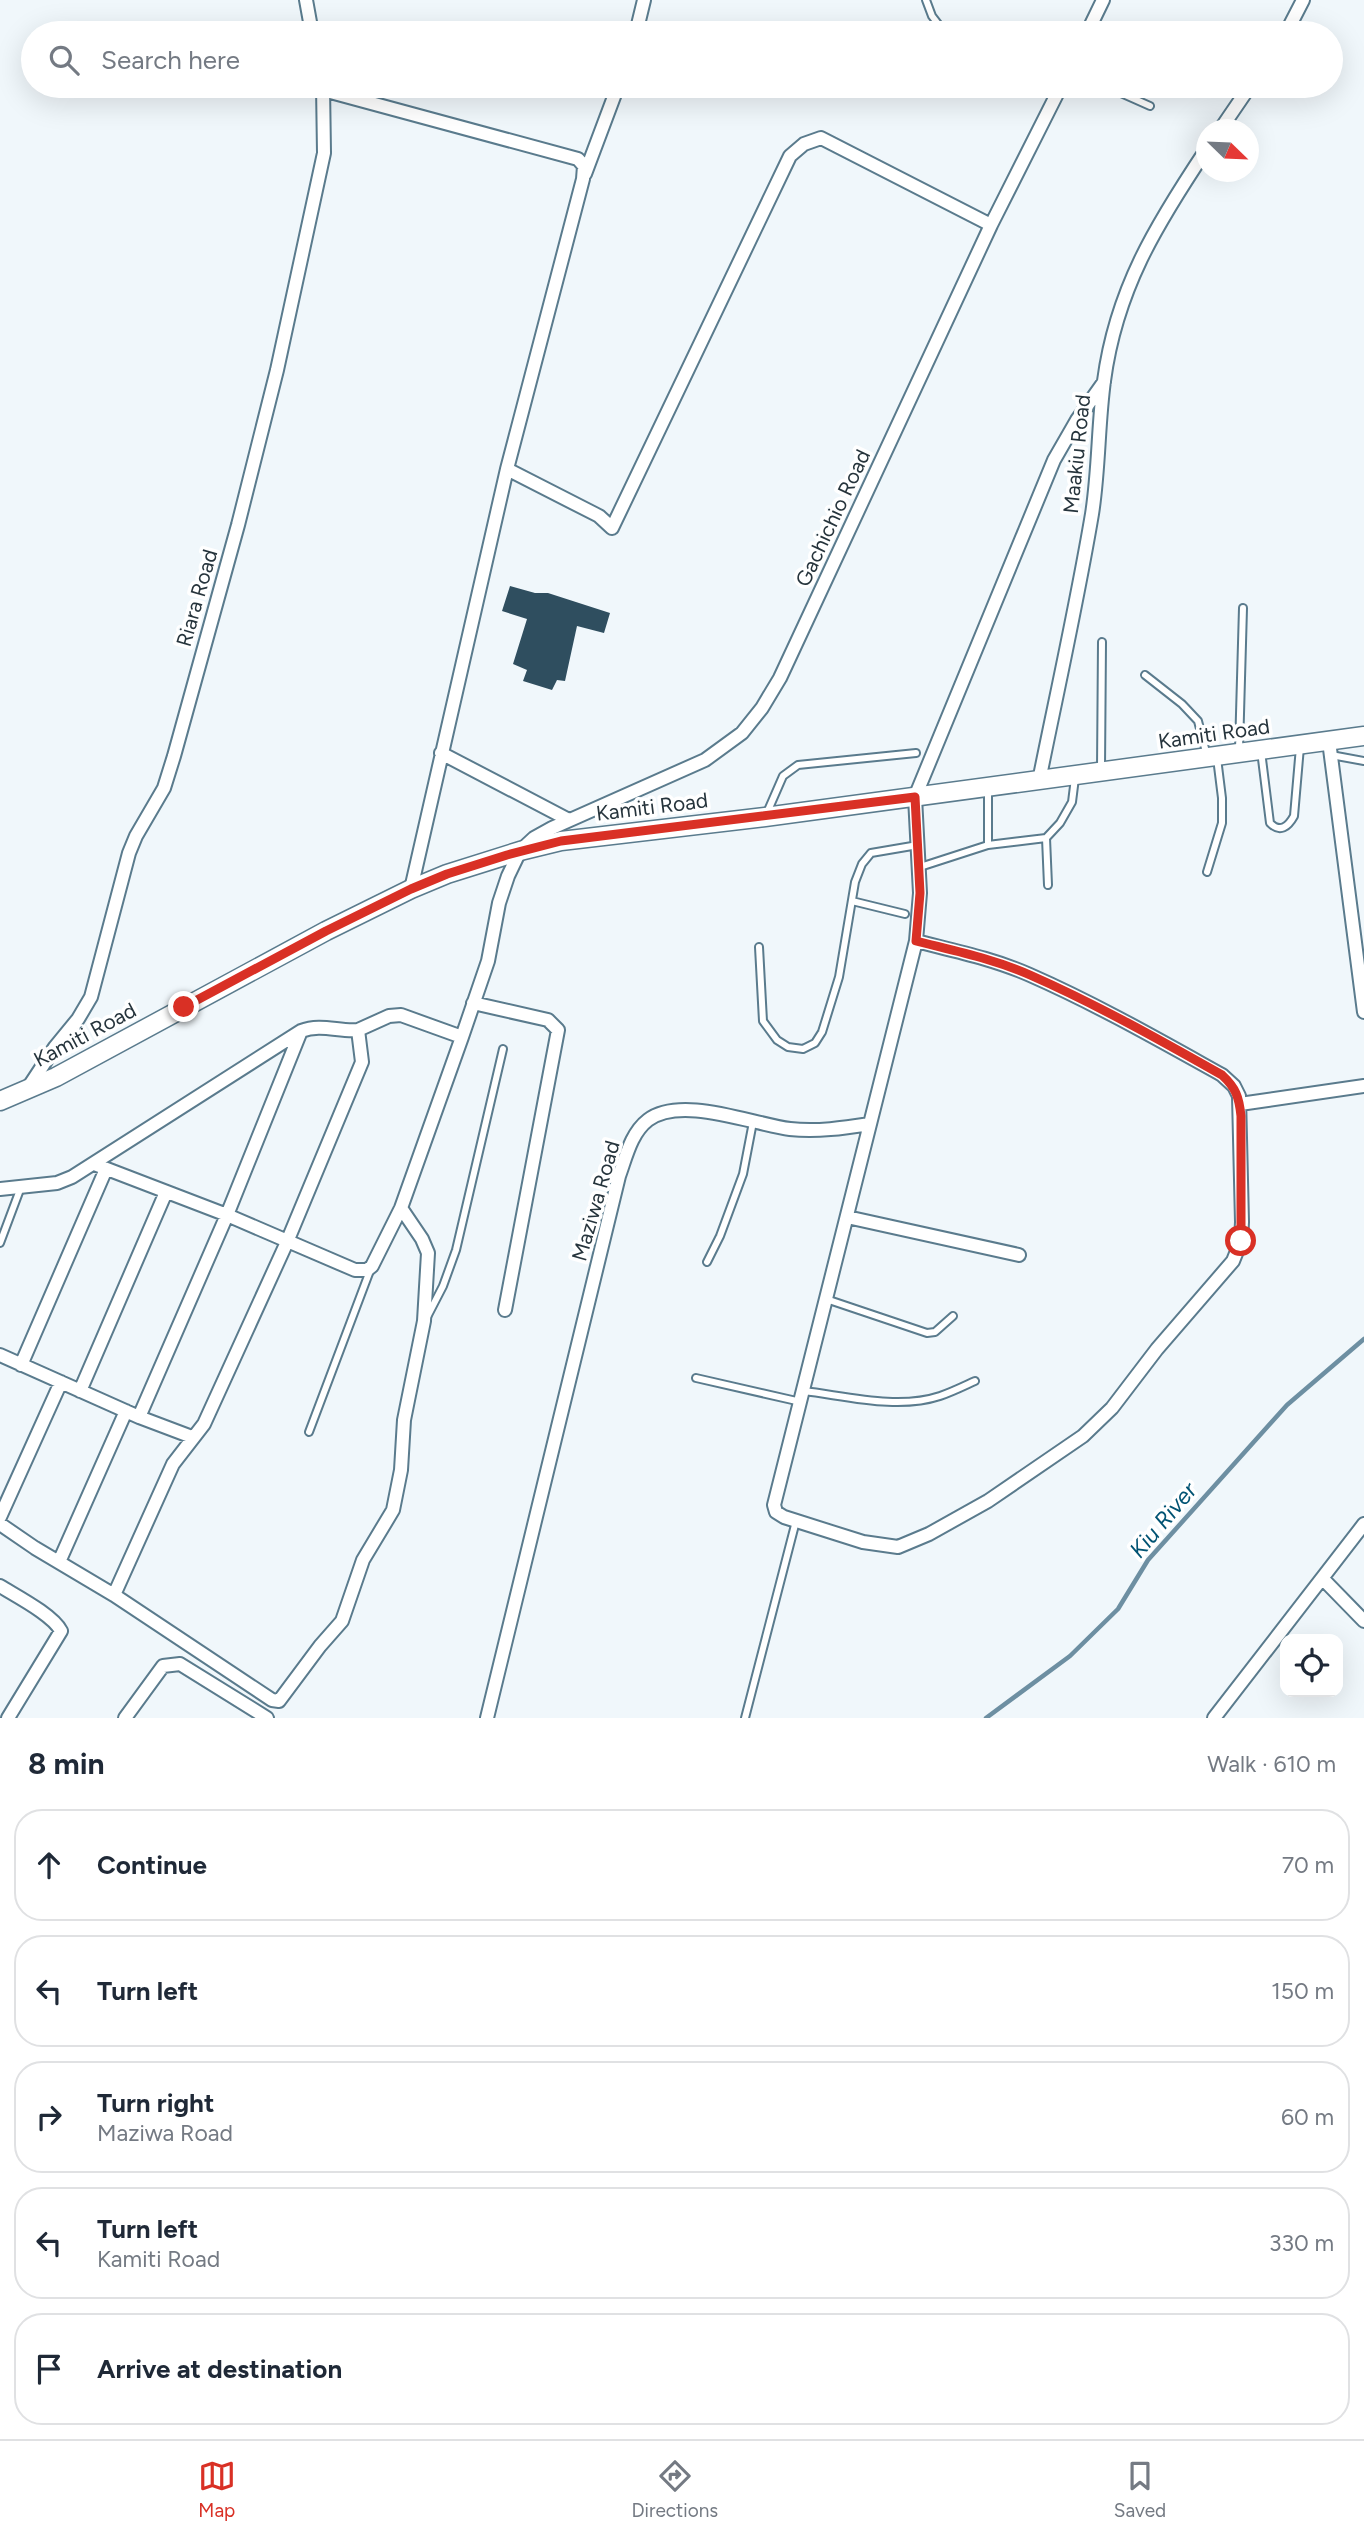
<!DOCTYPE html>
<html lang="en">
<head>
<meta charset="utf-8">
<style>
  body { margin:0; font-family:Figtree,sans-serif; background:#f6f6f7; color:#1f2937 }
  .controls { position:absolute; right:21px; bottom:21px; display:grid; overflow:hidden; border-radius:14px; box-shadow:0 7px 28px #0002 }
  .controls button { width:63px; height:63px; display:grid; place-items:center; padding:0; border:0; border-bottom:2px solid #e0e1e3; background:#fff; color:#1f2937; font:35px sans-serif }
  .compass { position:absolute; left:1196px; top:119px; width:63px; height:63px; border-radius:50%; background:#fff; box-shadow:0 7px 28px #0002; rotate:113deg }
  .stop { position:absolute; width:21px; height:21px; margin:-16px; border:5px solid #d93025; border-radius:50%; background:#fff }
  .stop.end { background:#d93025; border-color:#fff; box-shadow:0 2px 7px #0008 }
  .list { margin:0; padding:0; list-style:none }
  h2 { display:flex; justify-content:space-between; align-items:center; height:91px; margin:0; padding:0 28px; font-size:30px }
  h2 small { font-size:23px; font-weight:400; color:#747a83 }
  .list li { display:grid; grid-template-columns:46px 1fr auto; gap:21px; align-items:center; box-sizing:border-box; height:112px; margin:0 14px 14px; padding:0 14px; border:2px solid #e0e1e3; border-radius:28px }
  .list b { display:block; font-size:26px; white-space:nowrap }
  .list p { margin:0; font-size:23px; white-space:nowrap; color:#747a83 }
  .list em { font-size:23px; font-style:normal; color:#747a83 }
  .icon { flex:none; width:38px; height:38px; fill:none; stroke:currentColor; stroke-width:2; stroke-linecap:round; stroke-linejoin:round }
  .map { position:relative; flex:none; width:1364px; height:1718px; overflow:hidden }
  .search { position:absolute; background:#fff; box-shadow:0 7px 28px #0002; left:21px; right:21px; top:21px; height:77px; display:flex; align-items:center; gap:18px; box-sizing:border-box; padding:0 24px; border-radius:38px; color:#747a83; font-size:26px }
  .sheet { height:721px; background:#fff }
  nav { display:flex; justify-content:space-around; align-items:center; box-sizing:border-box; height:98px; border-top:2px solid #e0e1e3; background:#fff; font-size:19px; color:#747a83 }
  nav a { display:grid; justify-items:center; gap:4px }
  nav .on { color:#d93025 }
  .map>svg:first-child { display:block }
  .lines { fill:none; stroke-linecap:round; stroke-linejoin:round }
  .stream { stroke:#6d8fa2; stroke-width:4.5 }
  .building { fill:#2f4e5f }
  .service-casing { stroke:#5a7b8d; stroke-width:10 }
  .minor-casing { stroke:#5a7b8d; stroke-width:16 }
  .secondary-casing { stroke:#5a7b8d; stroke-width:21 }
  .service { stroke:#fff; stroke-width:6 }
  .minor { stroke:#fff; stroke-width:12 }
  .secondary { stroke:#fff; stroke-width:18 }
  .route { stroke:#d93025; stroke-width:9 }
  .labels { text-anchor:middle; stroke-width:7; stroke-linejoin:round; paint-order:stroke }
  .street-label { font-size:21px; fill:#26343c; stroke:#fff }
  .water-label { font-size:23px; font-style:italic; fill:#005373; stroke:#fff }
</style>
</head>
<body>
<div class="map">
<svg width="1364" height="1718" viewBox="0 0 1364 1718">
  <rect width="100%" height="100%" fill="#f0f7fb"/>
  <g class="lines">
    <path class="stream" d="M986,1718L1070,1656L1118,1609L1148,1560L1287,1405L1364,1339"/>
  </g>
  <path class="building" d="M510,586L535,593H548L610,613L604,633L577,626L565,681L557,680L552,690L523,681L527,670L513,664L527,619L502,611Z"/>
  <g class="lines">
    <defs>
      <path id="service" d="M926,0L932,16L945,33
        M1006,86L1012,90
        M1105,86L1150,106
        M1145,675L1182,704L1198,721L1207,756
        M1239,749L1243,608
        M1261,751L1270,823C1280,833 1288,827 1294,816L1300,747
        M1331,755L1364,761
        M1101,769L1102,642
        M988,789V845
        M766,815L783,776L798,765L916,753
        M1046,838L1048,885
        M920,867L988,845L1046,838L1060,823L1072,802L1075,778
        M1207,872L1222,823V798L1217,758
        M852,901L905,914
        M759,947L763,1021L777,1040L788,1047L803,1049L815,1043L822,1032L839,977L855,882L862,864L871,853L918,845
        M0,1243L21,1187
        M707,1262L720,1236L743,1174L753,1122
        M826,1299L927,1333L935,1332L953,1316
        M427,1317L443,1286L456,1250L503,1049
        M696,1378L801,1402
        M804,1391C846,1396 898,1410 940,1396C952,1392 964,1386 975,1381
        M309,1432L371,1268
        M745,1718L796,1521"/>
      <path id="minor" d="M306,0L312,33
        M636,33L644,0
        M1087,33L1103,0
        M1286,33L1303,0
        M323,90L578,159L584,166L583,179L507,469L411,889
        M1220,130L1250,86
        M585,174L618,86
        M507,469L599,516L612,528L790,156L804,144L821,138L991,225
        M1329,741L1364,1012
        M441,753L569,820
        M1039,781C1057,692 1077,603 1092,514C1099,470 1098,425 1104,381C1116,290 1156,225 1206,150
        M473,1003L548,1020L558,1030L505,1310
        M358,1030L389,1016L401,1015L462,1037
        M28,1088L55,1047L78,1019L91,997L129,853L136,836L164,788L174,756L238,525L277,370L324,153L323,86
        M1240,1104L1364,1086
        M870,1124L774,1505L776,1512L784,1517L863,1542L898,1547L929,1534L988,1501L1083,1436L1112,1408L1157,1349L1233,1261L1241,1241L1242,1222L1239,1096L1234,1086L1222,1075C1159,1040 1096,1004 1030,975C994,959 955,951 916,941
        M94,1164L227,1215L355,1270H367L372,1266L401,1208L462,1037L488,961L499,903L508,876L520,851L534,838L552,828L705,760L742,733L762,708L780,678L991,225L1061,86
        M0,1189L57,1183L72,1177L301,1031C321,1023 339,1032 358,1030L362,1062L287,1242L204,1424L173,1464L114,1595
        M847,1217L1019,1255
        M0,1355L139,1417L192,1437
        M21,1365L106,1169
        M80,1391L166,1192
        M139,1417L227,1215L301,1031
        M0,1517L61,1382
        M0,1524L35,1548L114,1595L272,1700L279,1701L320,1646L342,1621L363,1560L393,1510L401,1470L404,1420L424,1321L428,1253L422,1239L401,1208
        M59,1562L126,1411
        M1323,1579L1364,1621
        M0,1586C16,1596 53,1615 61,1631L8,1718
        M125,1718L163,1666L180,1664L267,1718
        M487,1718L619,1176C626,1157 631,1133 648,1120C681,1095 752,1124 790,1129C817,1132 844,1128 870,1124L916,941L920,893L915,797L1054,460L1077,420L1104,382
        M1214,1718L1364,1524"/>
      <path id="secondary" d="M0,1101L56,1077L326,931L411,889L447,874L520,851L561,841L765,817L1364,736"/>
    </defs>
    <use href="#service" class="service-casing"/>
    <use href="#minor" class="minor-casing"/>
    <use href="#secondary" class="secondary-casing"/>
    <use href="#service" class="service"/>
    <use href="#minor" class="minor"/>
    <use href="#secondary" class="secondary"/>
  </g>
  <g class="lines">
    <path class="route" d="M184,1007L326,931L411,889L447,874L507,855L561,841L915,797L920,893L916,941C955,951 994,959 1030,975C1096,1004 1160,1040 1222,1075C1236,1088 1239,1097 1241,1116V1241"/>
  </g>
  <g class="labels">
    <g class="street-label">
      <text transform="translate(1077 454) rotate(-84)" y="7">Maakiu Road</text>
      <text transform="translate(833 518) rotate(-65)" y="7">Gachichio Road</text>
      <text transform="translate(197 598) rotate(-74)" y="7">Riara Road</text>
      <text transform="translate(1214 734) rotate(-8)" y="7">Kamiti Road</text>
      <text transform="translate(652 807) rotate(-7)" y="7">Kamiti Road</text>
      <text transform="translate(85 1035) rotate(-28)" y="7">Kamiti Road</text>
      <text transform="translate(596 1201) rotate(-74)" y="7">Maziwa Road</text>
    </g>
    <g class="water-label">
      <text transform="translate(1163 1520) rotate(-50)" y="8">Kiu River</text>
    </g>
  </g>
</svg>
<div class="controls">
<button><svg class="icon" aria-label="locate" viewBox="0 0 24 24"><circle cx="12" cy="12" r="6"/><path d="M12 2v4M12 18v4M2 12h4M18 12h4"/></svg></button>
</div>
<svg class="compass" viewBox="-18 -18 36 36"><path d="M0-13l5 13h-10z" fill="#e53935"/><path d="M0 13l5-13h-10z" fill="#747a83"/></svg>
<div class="stop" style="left:1241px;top:1241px"></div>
<div class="stop end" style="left:184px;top:1007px"></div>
<div class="search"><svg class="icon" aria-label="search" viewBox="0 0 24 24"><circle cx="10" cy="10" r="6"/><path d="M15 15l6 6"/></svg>Search here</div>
</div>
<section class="sheet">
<h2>8 min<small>Walk · 610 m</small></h2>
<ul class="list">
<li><svg class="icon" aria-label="ahead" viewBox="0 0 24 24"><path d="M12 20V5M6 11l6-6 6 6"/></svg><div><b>Continue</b></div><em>70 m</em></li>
<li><svg class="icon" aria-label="left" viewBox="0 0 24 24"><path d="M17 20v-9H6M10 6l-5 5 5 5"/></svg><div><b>Turn left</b></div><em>150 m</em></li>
<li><svg class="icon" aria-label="right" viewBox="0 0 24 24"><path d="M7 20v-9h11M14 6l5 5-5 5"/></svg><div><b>Turn right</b><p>Maziwa Road</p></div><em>60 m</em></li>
<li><svg class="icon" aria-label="left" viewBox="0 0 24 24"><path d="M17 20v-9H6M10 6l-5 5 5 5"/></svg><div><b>Turn left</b><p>Kamiti Road</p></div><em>330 m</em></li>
<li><svg class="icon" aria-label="arrive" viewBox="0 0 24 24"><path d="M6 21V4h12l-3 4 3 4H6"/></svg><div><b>Arrive at destination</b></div></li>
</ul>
</section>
<nav>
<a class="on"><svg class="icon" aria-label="map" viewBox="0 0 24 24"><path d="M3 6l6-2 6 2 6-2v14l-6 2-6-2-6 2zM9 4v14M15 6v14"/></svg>Map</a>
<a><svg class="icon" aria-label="directions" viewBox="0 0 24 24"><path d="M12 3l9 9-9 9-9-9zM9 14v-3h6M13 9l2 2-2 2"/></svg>Directions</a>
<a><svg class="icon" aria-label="saved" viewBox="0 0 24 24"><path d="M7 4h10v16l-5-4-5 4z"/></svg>Saved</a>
</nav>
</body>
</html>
